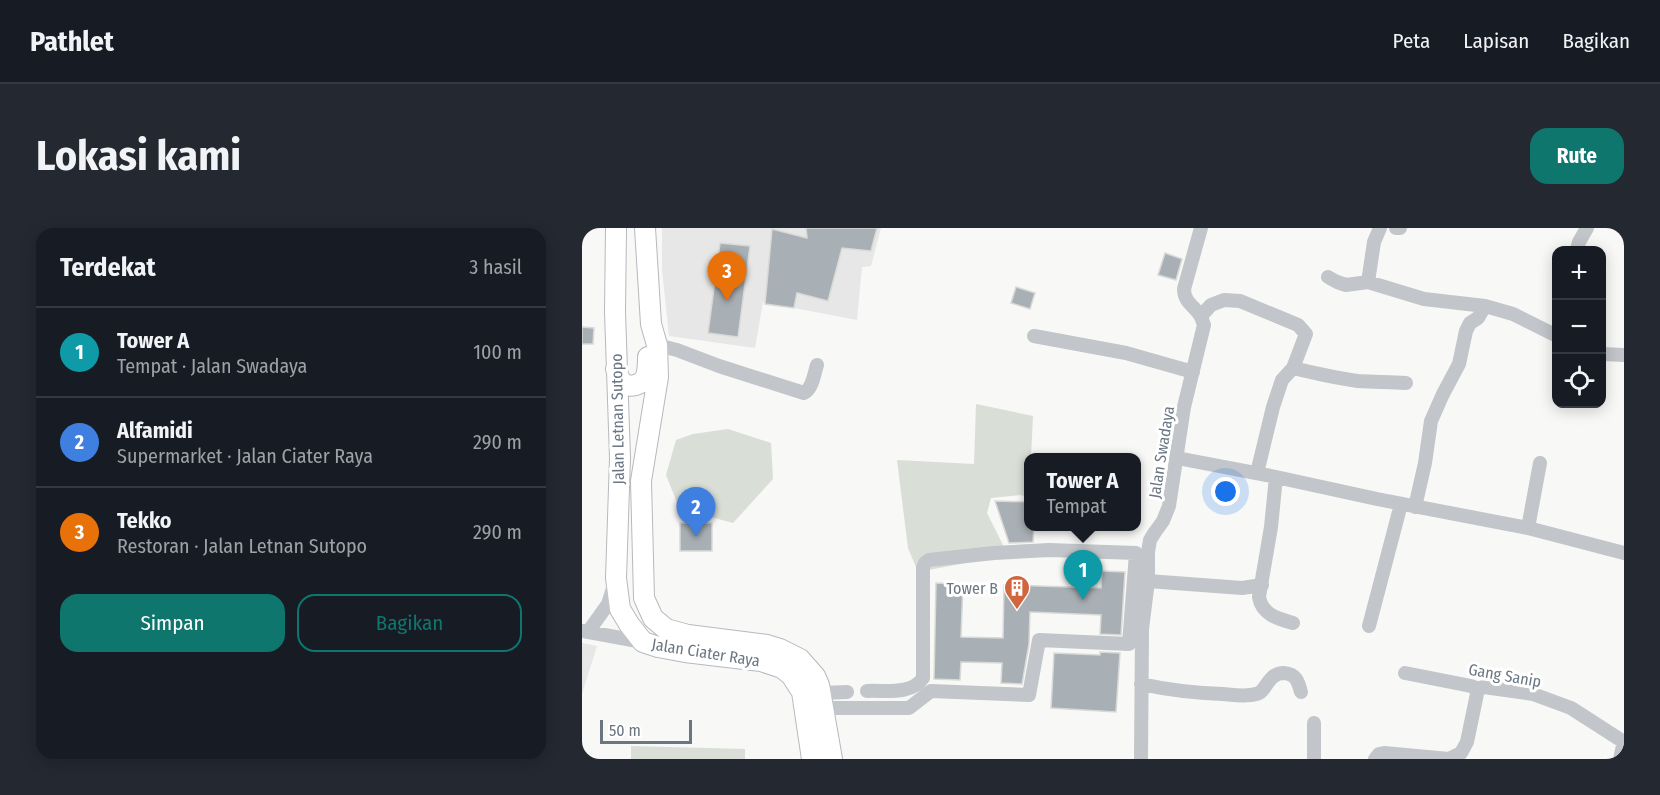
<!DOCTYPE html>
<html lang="id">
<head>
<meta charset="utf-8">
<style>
  body { margin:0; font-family:"Fira Sans Condensed",sans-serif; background:#242831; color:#f1f3f6 }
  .controls { position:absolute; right:18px; top:18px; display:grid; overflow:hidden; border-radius:12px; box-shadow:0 3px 15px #0003 }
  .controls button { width:54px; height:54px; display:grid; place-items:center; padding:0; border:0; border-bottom:2px solid #363941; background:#171b24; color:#f1f3f6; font:30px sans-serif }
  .scale { position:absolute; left:18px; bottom:15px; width:92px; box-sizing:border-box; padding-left:6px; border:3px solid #6a7783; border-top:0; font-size:16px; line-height:21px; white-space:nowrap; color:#6a7783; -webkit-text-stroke:4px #fff; paint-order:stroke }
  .you { position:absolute; left:644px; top:264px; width:21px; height:21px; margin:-15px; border:4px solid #fff; border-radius:50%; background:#1a73e8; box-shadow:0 0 0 9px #1a73e833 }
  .badge { display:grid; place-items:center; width:39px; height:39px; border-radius:50%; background:#0f766e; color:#fff; font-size:20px; font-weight:700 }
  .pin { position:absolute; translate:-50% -50px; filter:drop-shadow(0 2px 3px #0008) }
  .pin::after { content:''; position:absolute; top:32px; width:21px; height:18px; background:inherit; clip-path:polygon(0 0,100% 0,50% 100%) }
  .popup { position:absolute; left:442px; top:225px; width:117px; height:78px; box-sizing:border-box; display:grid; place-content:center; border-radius:12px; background:#171b24; filter:drop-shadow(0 2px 4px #0005); font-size:20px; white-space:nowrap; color:#9ea1a6 }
  .popup b { font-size:22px; color:#f1f3f6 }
  .popup::after { content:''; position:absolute; left:50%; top:100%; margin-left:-12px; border:12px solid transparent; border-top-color:#171b24 }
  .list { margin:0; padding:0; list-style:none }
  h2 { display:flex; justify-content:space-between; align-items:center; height:78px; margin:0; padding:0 24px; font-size:26px }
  h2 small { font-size:20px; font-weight:400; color:#9ea1a6 }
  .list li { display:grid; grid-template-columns:39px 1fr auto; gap:18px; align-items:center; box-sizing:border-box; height:90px; padding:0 24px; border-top:2px solid #363941 }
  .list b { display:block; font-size:22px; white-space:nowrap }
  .list p { margin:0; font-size:20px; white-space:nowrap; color:#9ea1a6 }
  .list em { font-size:20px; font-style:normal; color:#9ea1a6 }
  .actions { display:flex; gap:12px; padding:18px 24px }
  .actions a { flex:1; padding:14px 0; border:2px solid #0f766e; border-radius:18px; text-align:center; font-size:21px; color:#0f766e }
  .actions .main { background:#0f766e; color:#fff }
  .icon { flex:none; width:33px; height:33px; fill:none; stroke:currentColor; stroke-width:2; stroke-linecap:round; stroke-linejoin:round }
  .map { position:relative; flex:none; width:1042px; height:531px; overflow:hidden; border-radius:18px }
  header { display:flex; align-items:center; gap:36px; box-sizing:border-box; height:84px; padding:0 30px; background:#171b24; border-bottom:2px solid #363941 }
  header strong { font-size:28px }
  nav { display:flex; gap:33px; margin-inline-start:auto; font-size:21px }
  .intro { display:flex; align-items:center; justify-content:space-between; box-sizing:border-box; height:144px; padding:0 36px }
  h1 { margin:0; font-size:42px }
  .button { padding:15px 27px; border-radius:18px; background:#0f766e; color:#fff; font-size:21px; font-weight:700 }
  main { display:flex; gap:36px; padding:0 36px }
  aside { flex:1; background:#171b24; border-radius:18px; box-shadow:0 3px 15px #0003 }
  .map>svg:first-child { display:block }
  .built { fill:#e6e7e6 }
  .green { fill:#d9ded7 }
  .building { fill:#a9b0b5; stroke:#d9dad8; stroke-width:1.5 }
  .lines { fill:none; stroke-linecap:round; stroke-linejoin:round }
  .primary-casing { stroke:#b6b9bd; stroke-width:22 }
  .minor { stroke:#c2c5c9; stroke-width:14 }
  .primary { stroke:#fff; stroke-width:20 }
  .labels { text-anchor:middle; stroke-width:6; stroke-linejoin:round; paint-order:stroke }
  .street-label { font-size:16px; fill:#6a7783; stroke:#fff }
  .poi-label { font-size:16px; fill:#6a7783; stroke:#fff; text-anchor:end }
</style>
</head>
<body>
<header>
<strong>Pathlet</strong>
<nav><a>Peta</a><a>Lapisan</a><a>Bagikan</a></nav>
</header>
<div class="intro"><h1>Lokasi kami</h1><a class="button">Rute</a></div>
<main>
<aside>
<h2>Terdekat<small>3 hasil</small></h2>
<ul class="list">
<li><span class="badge" style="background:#0f9aa8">1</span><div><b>Tower A</b><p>Tempat · Jalan Swadaya</p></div><em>100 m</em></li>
<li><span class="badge" style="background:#3f7fe0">2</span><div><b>Alfamidi</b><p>Supermarket · Jalan Ciater Raya</p></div><em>290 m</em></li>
<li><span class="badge" style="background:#e8710a">3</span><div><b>Tekko</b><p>Restoran · Jalan Letnan Sutopo</p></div><em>290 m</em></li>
</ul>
<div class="actions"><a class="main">Simpan</a><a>Bagikan</a></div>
</aside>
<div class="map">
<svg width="1042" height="531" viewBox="0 0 1042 531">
  <rect width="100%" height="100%" fill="#f8f8f6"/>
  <path class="built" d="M80,0H299L289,38L280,39L275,92L181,74L173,120L87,108L80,42Z
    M0,415L15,418L0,466Z"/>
  <path class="green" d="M394,176L451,188L449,229L447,230V269L438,267L409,270L405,285L426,327L336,344L326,320L315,232L392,236Z
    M146,201L189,215L191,251L151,295L118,286L96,277L84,247L94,212L111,206Z
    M49,518L163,521V531H49Z"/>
  <path class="building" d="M224,0H295L289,23L260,20L246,73L215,65L212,80L183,76L190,1L225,10Z
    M138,15L168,18L156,109L126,105Z
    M583,25L600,31L594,52L576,47Z
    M434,59L453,65L448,81L429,75Z
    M0,99L12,100L11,116H0Z
    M413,273L447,274V298H452L451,314L427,315Z
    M98,295H130V323H98Z
    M520,343L543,344L539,407L518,406L519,387L448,384L447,416L440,456L419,455L420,435L379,434L378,452L352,451L354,355L381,356L379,409L421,410L422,357L519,360Z
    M518,424L538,425L534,484L469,480L472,425L518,427Z"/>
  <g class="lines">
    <defs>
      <path id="primary" d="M34,0L33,84L38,230L34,350L38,381L47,396L61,414L76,419L103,424L179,433L200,440L209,447L220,464L230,531
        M63,0L69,96L75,117L76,149L59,253L62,370L71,390L84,401L106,407L185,417L198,421L218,431L233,448L237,457L250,531
        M34,141C36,145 37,151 40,154C47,161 61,157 64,148C66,142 66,135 66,129"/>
    </defs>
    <use href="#primary" class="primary-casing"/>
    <path class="minor" d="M814,0H818
      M995,22L997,14L1005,0
      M746,49L755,54L764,57L786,54L842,71L903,78L931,86L975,108
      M786,54L792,14L798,0
      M619,88L629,77L642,72L658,73L716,97L724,106L711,140L700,152L691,179L675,245
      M452,108L544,125L611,144
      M75,117L95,122L137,138L222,165C231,160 232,146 235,137
      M1020,126L1042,127
      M711,140C732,145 754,150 776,153C792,154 808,154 824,155
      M595,230L694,249L795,271L946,300L1042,325
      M694,249L689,299L677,369C680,387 697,391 711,395
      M833,279L843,235L849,193L861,166L877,136L884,103L888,95L896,90L903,78
      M946,300L958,235
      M566,353L660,360L680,357
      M787,398L819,276
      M0,403L61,414
      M6,404L26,376L32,357
      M823,445L889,458L896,461L902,459L951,466L989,480L1042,514
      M559,456C586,462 613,465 641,466C652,467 664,469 674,466C685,464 685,445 702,445C714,446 716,453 719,464
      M239,465L265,464
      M241,480H327L349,463L447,467L457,412L547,416L554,325L467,322L412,325L347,332L343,335L341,340V450C330,467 303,462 285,463
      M559,531L560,401L566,353V324L568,312L573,304L581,293L587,278L602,179L622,97C621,95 620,90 618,87C612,78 602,74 602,61L619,0
      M732,531V495
      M793,531L797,526L802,525L867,531L879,525L885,514L896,461
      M1038,531L1042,513"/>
    <use href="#primary" class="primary"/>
  </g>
  <defs>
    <symbol id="building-pin" viewBox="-11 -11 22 30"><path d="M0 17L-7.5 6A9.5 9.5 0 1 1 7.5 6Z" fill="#d0653e" stroke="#fff"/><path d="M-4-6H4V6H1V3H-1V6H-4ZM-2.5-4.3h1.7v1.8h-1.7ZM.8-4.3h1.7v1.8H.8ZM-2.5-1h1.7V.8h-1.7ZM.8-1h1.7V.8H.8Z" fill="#fff"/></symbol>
  </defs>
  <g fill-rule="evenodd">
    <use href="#building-pin" x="420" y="345" width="30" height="40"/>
  </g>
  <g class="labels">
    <g class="street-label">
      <text transform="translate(35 191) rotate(-91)" y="6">Jalan Letnan Sutopo</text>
      <text transform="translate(579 224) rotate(-81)" y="6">Jalan Swadaya</text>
      <text transform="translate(124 424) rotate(9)" y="6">Jalan Ciater Raya</text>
      <text transform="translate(923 447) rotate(10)" y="6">Gang Sanip</text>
    </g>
    <g class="poi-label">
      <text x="416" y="366">Tower B</text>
    </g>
  </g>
</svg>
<div class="controls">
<button>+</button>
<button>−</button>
<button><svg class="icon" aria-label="locate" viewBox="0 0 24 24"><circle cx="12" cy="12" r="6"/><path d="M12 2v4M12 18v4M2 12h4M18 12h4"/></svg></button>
</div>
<div class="scale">50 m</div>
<div class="you"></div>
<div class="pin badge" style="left:501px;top:372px;background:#0f9aa8">1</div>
<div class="popup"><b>Tower A</b>Tempat</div>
<div class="pin badge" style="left:114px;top:309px;background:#3f7fe0">2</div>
<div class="pin badge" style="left:145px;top:73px;background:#e8710a">3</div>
</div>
</main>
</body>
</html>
